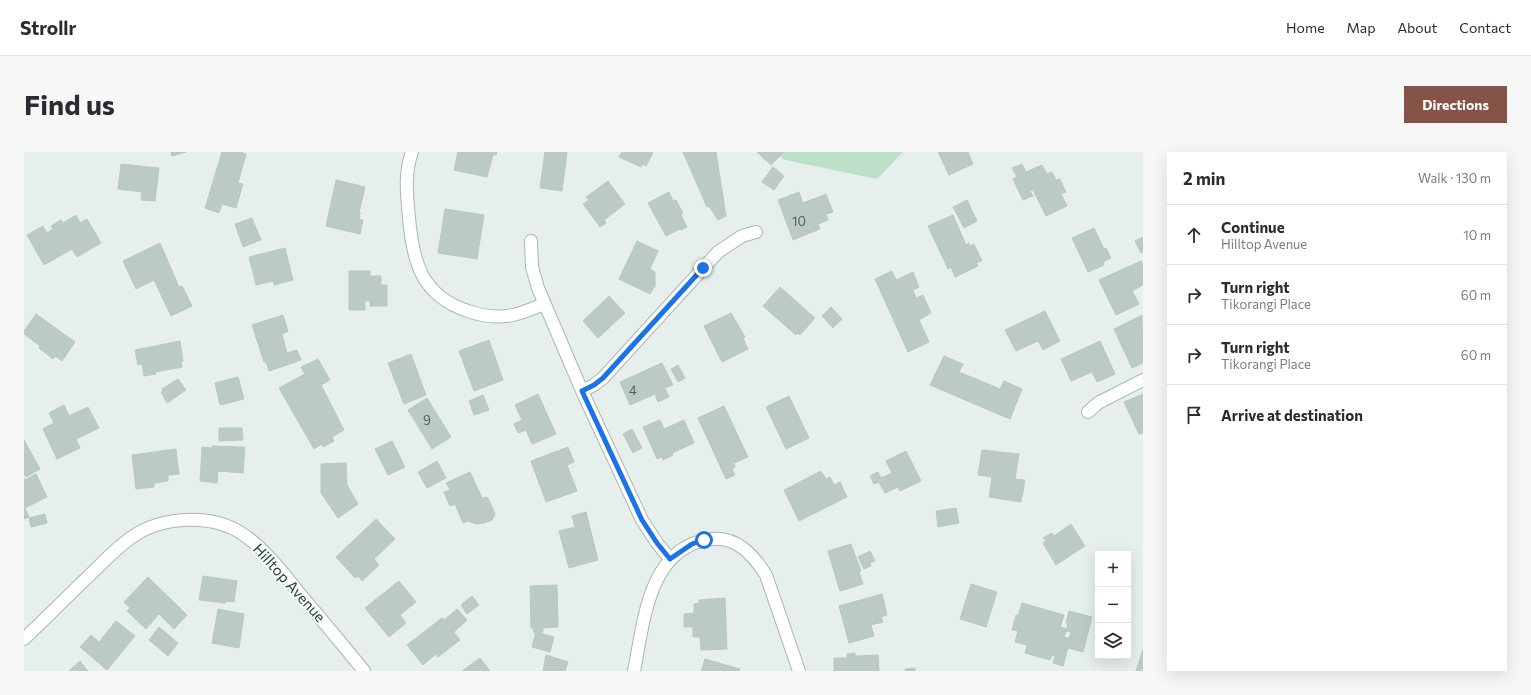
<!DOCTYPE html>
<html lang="en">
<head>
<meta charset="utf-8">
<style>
  body { margin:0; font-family:Commissioner,sans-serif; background:#f7f7f7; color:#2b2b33 }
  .controls { position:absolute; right:12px; bottom:12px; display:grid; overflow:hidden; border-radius:0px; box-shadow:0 4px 16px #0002 }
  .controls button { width:36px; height:36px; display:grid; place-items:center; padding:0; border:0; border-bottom:1px solid #e1e1e2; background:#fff; color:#2b2b33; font:20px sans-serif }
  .stop { position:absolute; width:12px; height:12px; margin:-9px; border:3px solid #1a73e8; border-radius:50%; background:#fff }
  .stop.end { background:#1a73e8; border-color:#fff; box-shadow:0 1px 4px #0008 }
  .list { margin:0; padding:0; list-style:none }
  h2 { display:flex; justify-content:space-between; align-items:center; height:52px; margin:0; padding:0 16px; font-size:17px }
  h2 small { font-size:13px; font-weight:400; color:#7c7c81 }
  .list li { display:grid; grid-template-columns:26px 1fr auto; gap:12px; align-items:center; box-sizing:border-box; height:60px; padding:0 16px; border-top:1px solid #e1e1e2 }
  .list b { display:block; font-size:15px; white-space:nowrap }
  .list p { margin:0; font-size:13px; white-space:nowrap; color:#7c7c81 }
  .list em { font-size:13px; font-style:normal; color:#7c7c81 }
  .icon { flex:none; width:22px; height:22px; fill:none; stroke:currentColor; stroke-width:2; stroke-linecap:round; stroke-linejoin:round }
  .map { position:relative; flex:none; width:1119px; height:519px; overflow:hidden; border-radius:0px }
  header { display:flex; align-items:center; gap:24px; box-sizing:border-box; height:56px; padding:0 20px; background:#fff; border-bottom:1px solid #e1e1e2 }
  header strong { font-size:19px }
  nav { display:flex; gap:22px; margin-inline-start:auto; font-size:14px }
  .intro { display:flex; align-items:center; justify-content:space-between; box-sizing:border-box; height:96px; padding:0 24px }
  h1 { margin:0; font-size:28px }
  .button { padding:10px 18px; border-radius:0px; background:#855347; color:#fff; font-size:14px; font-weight:700 }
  main { display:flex; gap:24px; padding:0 24px }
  aside { flex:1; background:#fff; border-radius:0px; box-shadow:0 4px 16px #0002 }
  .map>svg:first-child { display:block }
  .green { fill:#bfe0c8 }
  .building { fill:#bbcac4; stroke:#b8c9c2 }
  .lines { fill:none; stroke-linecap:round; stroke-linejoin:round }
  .minor-casing { stroke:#a8b8b2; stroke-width:14 }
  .minor { stroke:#fff; stroke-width:12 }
  .route { stroke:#1a73e8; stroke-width:5 }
  .labels { text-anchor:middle; stroke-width:4; stroke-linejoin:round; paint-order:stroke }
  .number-label { font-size:13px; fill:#4a645c }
  .street-label { font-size:15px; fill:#24423a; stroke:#f7fbf9 }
</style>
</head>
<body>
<header>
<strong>Strollr</strong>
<nav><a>Home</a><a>Map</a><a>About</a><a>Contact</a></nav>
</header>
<div class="intro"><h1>Find us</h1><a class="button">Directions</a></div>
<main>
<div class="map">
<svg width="1119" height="519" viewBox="0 0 1119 519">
  <rect width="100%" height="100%" fill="#e6efeb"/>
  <path class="green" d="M751,0H879L853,27L761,8Z"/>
  <path class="building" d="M147,0H162L148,4Z
    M198,0H216L222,2L214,31L219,32L212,56L198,52L195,61L181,56Z
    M434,0H473L472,3H469L463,25L430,18Z
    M521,0H543L538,39L516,36Z
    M598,0H627L629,1L622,14L619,12L617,15L595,5Z
    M659,0H692L702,64L694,68L685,54L683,55Z
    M733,0H760L747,13Z
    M914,0H944L949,12L925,23Z
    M97,12L135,16L131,49L117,48L118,40L94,37Z
    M998,12L1002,20L1018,13L1023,22L1028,20L1032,28L1036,27L1042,40L1037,42L1043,54L1022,64L1009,38L1006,39L1009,44L999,48L989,27L993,25L988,16Z
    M749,15L760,24L750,38L738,30Z
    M312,28L341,35L335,60H336L335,67L339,68L336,82L302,74Z
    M584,29L601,52L580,68L582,71L576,75L559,52L565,48L562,45Z
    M645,40L649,49L652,48L659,61L657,63L663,75L657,78L656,77L642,84L624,51Z
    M775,40L779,51L802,42L809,60L802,62L804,68L794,72L796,77L769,88L754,48Z
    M943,48L953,69L940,76L929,55Z
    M421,57L460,63L453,107L414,101Z
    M52,63L56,71L63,67L77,91L53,105L48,97L20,113L3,83L19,74L23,81L29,77L27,74L37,68L39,71Z
    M929,63L942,93L945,91L946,94L950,92L958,109L952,111L954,114L931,125L927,115L924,117L904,74Z
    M228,66L237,88L219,95L211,72Z
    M1070,76L1080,97L1082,96L1087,106L1079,110L1080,113L1064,120L1048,86Z
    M1119,85V100L1117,101L1111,89Z
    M613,89L634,99L626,117L631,120V134L626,142L595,127Z
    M136,91L155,135L158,134L168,154L147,164L130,128L112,137L99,109Z
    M261,96L269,128L250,133L249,129L232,133L225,105Z
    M1117,109L1119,113V133L1108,139L1115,152L1092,163L1075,128Z
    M325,119H346V124H357V133H363V154H346V149H341V158H325Z
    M868,119L872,128L889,120L895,135L889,138L892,146L899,143L907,161L895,168L905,190L884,200L851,127Z
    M756,135L791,166L776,183L774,181L772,183L739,154Z
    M585,144L601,161L574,186L559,169Z
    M807,155L818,167L809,176L798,164Z
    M1021,159L1036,189L1019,198L1014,189L992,199L981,178Z
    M707,161L721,185L719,186L724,197L698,210L680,174Z
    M12,162L51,190L38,209L31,204L29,207L15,196L16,194L0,182V179Z
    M259,163L264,179L258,182L263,201L273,198L277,208L245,219L242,210H240L228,173Z
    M1118,163L1119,211L1108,216L1090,177Z
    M465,188L479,228L450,239L435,199Z
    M156,189L159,209H157L158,215L131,220L132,222L120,224L118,212L114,213L111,198Z
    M1076,189L1091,222L1073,230L1068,220L1047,229L1037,207Z
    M387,202L402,243L380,252L364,211Z
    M920,204L939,212L935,220L976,237L980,229L998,237L986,267L906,233Z
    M294,207L306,228L297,233L320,278L308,285L310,289L299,295L298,292L290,297L255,236L281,222L277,215Z
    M638,211L649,233L641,236L645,245L634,250L631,242L606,253L596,230Z
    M654,213L661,226L654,230L647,217Z
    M214,225L220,247L196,253L191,231Z
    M154,227L162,238L143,251L137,240L139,239L138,237Z
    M514,242L532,282L508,292L502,278L494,281L490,272L498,268L491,253Z
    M1119,242V281L1115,282L1100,250Z
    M459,243L465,258L450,263L445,249Z
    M765,244L785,286L762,297L742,255Z
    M403,246L427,285L408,297L384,258Z
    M40,253L45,264L64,255L75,276L52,287L56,296L33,307L19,277L30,271L25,261Z
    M700,254L724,305L710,311L711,315L708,317L711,323L702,327L674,266Z
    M636,268L640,277L660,268L670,291L648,301L649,303L639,308L638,305L633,307L619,275Z
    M195,276H218L219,288L195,289Z
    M608,277L618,296L609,301L599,282Z
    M0,288L16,317L2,325L0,321Z
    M368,289L381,315L364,323L351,297Z
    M188,294L221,295L219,321L194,319L193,331L176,329L178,295L188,296Z
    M544,295L550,310L543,313L553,339L522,350L507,309Z
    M152,297L155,322L144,323V329L130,331V335L112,337L108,303Z
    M958,298L995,302L991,327L1001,328L997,350L965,345L968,325L954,323Z
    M882,299L897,329L876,339L874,335L861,341L855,330L850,332L846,324L854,320L857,326L868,321L862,309Z
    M413,309L422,326L403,336L394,320Z
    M322,311L323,333L334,352L314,366L297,341V312Z
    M797,319L802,327L806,325L810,333L816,330L823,345L775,369L760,338Z
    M446,320L458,346L462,345L464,346L471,362L468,368L460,371L452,372L444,369L439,371L431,352L426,354L420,340L426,338L422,331Z
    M12,322L23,345L1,356L5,365L0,367V326L1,328Z
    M932,356L935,371L914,375L912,359Z
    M562,360L574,408L545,416L535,379L551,375L548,364Z
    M21,362L23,371L7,375L5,366Z
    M352,367L371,387L350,407L355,413L338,429L334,424L331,426L312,405Z
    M1047,372L1061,394L1032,413L1019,391L1022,389L1019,386L1028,381L1030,384Z
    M827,392L837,419L835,420L839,432L816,439L804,399Z
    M846,399L851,409L846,411L847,414L840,417L834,405Z
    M179,424L213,429L210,450L202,449L201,451L175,448Z
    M124,425L163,463L150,477L135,462L122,477L103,459L106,456L100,450Z
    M375,429L392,450L376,463L382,471L365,485L341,456Z
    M947,432L973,440L962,475L936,467Z
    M533,433L534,475L519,476V480L510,481L509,476H507L506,434Z
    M858,442L863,463L857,465L859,470L847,473L850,484L825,491L815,454Z
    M448,444L455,453L443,462L437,453Z
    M701,446L703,497L677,498L676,485H669V475H660V462L670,461V452L675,451V448Z
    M998,451L1040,463L1036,475L1043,477L1040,485L1045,486L1047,480L1042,479L1044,471H1042L1045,459L1068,465L1059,500L1044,496L1039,514L1029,511L1031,504L1028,503L1026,508L1001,501L1003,493L991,490L994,479L988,478L992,463L994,464Z
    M194,457L220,462L215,496L188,491Z
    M433,457L443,468L430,480L436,488L414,505L412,502L399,513L383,493L418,466L420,468Z
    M92,469L111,484L83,518L56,495L67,483L75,490Z
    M135,475L154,491L144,504L125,488Z
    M512,480L530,485L526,500L508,495Z
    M1119,497V519H1112Z
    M831,501V504L854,503L855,519H810V506H823V502Z
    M522,503L544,510L541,519H519Z
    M456,506L466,519H438Z
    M681,507L716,517L715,519H677Z
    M56,509L64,519H45Z
    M891,516V519H881V517Z"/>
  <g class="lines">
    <defs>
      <path id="minor" d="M388,0C380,22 383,44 385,66C389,111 398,144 444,159C458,164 474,166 489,163C499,161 510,156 520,152
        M507,89L508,115L514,136L558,239L618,368L633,391L646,407
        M558,239L570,233L579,226L694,100L718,84L732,80
        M1064,260L1074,251L1119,228
        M0,487C24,464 48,440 72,417C83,406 95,394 108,385C138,364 189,361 220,383C242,398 259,421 276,442C298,468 319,493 340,519
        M610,519C620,470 624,395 687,387C713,384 729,403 742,423L775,519"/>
    </defs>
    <use href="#minor" class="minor-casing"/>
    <use href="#minor" class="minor"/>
  </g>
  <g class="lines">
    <path class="route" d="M679,116L579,226L570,233L558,239L618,368L633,391L646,407L668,392L680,388"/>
  </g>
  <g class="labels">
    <g class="number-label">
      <text x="775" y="74">10</text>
      <text x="609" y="243">4</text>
      <text x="403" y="273">9</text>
    </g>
    <g class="street-label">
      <text transform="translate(265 431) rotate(48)" y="5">Hilltop Avenue</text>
    </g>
  </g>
</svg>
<div class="controls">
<button>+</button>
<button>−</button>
<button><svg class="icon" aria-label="layers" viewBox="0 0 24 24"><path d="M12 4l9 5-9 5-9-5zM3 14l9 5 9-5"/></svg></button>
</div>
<div class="stop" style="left:680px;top:388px"></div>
<div class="stop end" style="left:679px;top:116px"></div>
</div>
<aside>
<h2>2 min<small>Walk · 130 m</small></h2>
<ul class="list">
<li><svg class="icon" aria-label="ahead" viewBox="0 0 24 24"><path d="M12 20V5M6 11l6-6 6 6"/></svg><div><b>Continue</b><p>Hilltop Avenue</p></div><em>10 m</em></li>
<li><svg class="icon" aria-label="right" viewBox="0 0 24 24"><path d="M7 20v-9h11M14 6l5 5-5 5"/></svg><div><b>Turn right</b><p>Tikorangi Place</p></div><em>60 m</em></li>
<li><svg class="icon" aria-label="right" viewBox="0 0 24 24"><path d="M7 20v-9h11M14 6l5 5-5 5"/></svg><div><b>Turn right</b><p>Tikorangi Place</p></div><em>60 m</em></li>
<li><svg class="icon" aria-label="arrive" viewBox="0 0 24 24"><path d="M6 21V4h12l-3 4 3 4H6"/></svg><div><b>Arrive at destination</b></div></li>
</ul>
</aside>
</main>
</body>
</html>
